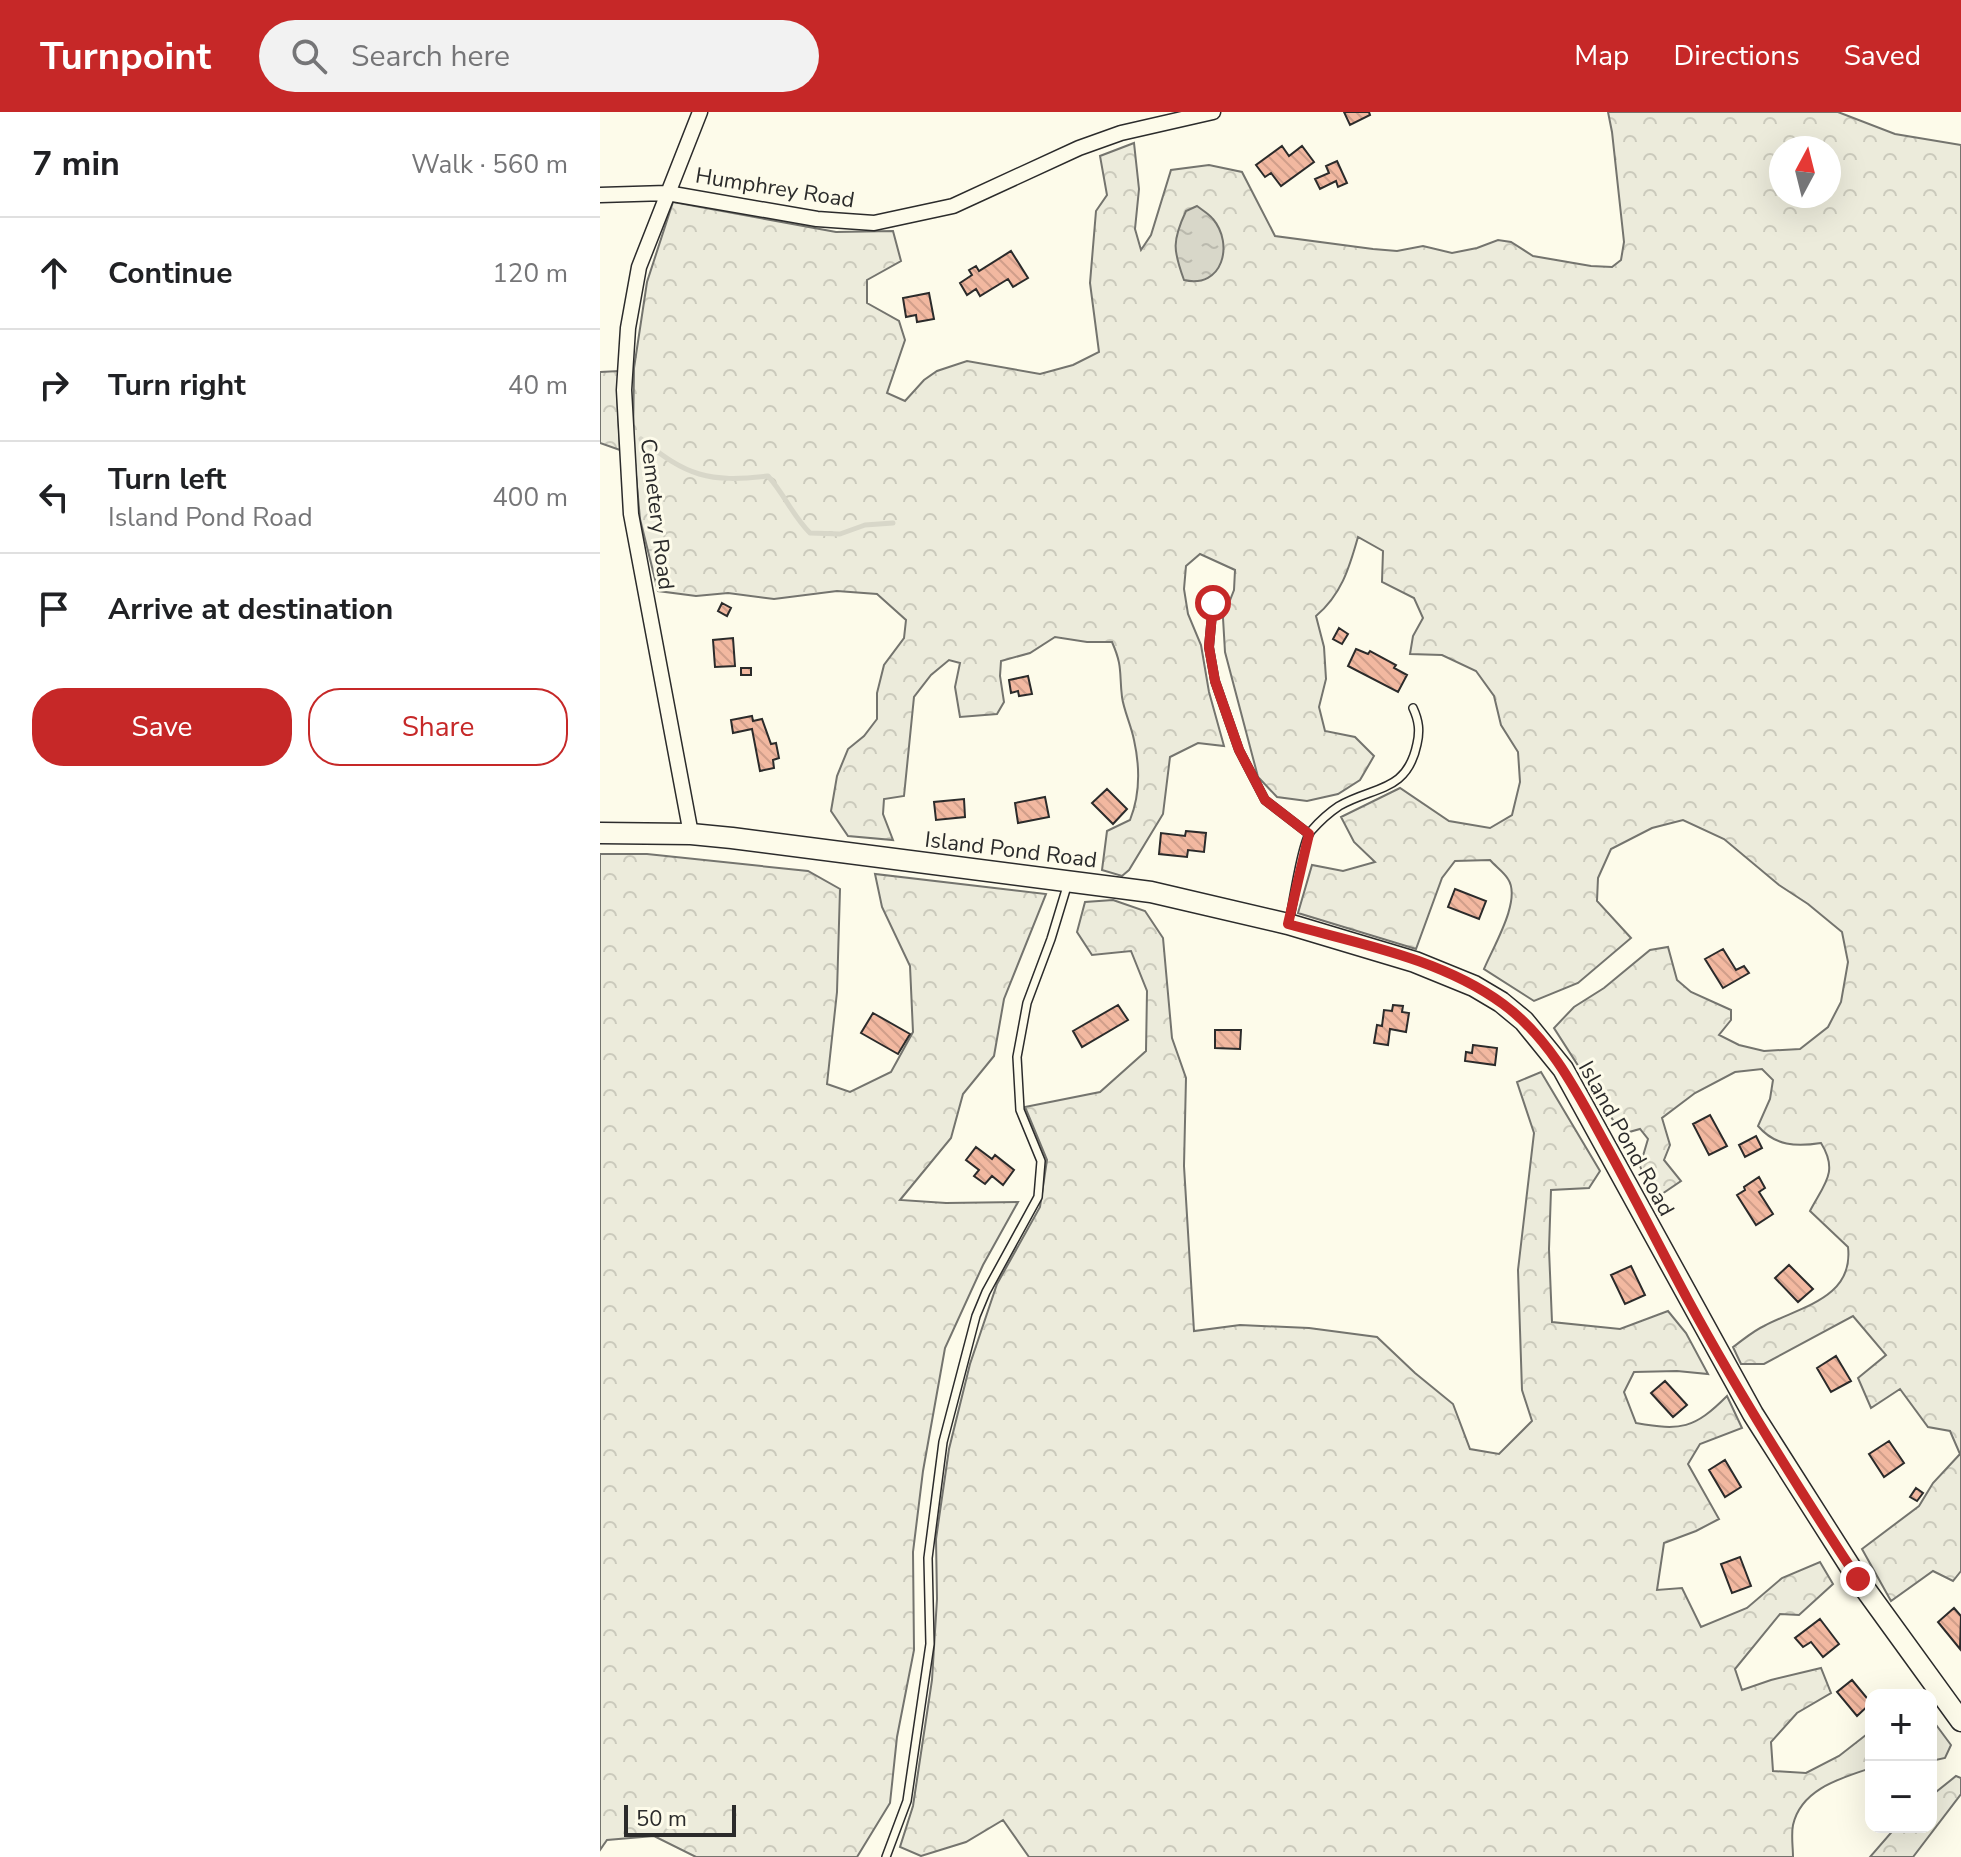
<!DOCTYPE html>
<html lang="en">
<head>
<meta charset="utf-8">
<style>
  body { margin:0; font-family:"Nunito Sans",sans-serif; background:#f2f2f2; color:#202124 }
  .controls { position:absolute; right:24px; bottom:24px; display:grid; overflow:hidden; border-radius:16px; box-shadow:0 8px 32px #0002 }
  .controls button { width:72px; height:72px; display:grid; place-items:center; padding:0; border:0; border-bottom:2px solid #e0e0e0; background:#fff; color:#202124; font:40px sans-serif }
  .compass { position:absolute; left:1169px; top:24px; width:72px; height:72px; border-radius:50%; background:#fff; box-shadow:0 8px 32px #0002; rotate:7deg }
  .scale { position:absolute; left:24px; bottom:20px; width:112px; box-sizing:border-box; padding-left:8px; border:4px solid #2b2b2b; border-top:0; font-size:22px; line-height:28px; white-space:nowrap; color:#2b2b2b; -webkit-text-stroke:6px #fdfbea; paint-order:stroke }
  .stop { position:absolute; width:24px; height:24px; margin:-18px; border:6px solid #c62828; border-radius:50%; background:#fff }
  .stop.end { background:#c62828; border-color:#fff; box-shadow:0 2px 8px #0008 }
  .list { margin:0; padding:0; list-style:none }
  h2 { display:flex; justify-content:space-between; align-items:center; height:104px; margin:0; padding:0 32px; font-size:34px }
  h2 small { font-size:26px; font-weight:400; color:#757577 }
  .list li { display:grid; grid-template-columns:52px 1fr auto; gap:24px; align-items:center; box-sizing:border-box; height:112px; padding:0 32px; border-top:2px solid #e0e0e0 }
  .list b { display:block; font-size:30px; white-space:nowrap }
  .list p { margin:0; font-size:26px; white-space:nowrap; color:#757577 }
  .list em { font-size:26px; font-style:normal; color:#757577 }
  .actions { display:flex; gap:16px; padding:24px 32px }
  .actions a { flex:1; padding:18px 0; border:2px solid #c62828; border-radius:32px; text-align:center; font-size:28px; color:#c62828 }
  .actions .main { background:#c62828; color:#fff }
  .icon { flex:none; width:44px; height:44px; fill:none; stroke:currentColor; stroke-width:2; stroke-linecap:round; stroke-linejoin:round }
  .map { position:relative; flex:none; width:1361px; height:1745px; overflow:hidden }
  header { display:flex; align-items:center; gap:48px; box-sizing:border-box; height:112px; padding:0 40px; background:#c62828; color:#fff }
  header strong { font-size:38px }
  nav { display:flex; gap:44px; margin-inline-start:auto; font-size:28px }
  .search { width:560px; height:72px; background:#f2f2f2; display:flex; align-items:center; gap:20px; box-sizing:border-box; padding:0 28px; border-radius:44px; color:#757577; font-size:30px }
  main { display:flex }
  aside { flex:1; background:#fff }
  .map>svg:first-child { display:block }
  .forest { fill:url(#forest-crowns); stroke:#74746e; stroke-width:2; fill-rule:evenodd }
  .water { fill:url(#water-ripples); stroke:#74746e; stroke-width:2 }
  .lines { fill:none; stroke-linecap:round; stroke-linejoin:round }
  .stream { stroke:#d8d7c9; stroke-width:5 }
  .building { fill:url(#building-back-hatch); stroke:#2b2b2b; stroke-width:2 }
  .lane-casing { stroke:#2b2b2b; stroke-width:10 }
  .street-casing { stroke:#2b2b2b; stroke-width:17 }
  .secondary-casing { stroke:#2b2b2b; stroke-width:23 }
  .lane { stroke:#fdfbea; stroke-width:7 }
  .street { stroke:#fdfbea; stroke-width:14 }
  .secondary { stroke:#fdfbea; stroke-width:20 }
  .route { stroke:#c62828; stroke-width:10 }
  .labels { text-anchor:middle; stroke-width:6; stroke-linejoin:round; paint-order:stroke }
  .street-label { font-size:22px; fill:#2b2b2b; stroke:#fdfbea }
</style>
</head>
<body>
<header>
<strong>Turnpoint</strong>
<div class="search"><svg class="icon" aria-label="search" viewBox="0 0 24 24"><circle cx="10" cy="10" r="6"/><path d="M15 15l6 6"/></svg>Search here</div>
<nav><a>Map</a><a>Directions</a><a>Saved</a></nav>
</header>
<main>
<aside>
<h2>7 min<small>Walk · 560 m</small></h2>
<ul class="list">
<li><svg class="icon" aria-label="ahead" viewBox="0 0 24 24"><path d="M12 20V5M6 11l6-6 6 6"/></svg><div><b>Continue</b></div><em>120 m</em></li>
<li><svg class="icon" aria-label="right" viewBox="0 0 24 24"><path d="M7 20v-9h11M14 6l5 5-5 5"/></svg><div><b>Turn right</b></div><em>40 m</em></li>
<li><svg class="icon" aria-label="left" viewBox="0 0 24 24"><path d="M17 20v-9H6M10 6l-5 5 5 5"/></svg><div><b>Turn left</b><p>Island Pond Road</p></div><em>400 m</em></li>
<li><svg class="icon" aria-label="arrive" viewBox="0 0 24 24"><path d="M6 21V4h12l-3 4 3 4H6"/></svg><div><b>Arrive at destination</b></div></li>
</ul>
<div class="actions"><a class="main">Save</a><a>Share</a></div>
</aside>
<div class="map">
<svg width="1361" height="1745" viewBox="0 0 1361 1745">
  <defs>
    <pattern id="forest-crowns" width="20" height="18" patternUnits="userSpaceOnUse" patternTransform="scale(2)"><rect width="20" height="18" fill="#ecebdb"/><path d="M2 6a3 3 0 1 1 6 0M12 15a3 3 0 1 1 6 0" fill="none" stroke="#cbcabc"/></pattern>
    <pattern id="water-ripples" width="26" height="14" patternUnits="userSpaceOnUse" patternTransform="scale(2)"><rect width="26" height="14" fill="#d8d7c9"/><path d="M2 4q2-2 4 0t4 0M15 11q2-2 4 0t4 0" fill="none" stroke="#bab9ad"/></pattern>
    <pattern id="building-back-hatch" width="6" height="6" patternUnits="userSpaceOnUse" patternTransform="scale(2)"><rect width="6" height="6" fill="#f2b8a0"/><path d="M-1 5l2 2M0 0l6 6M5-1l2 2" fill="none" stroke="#d09e8a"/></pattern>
  </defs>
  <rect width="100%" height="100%" fill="#fdfbea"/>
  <path class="forest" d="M1008,0H1238L1295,22L1361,33V1459L1353,1469L1333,1459L1291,1489L1262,1437L1319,1394L1333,1371L1360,1342L1350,1319L1328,1315L1300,1277L1271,1296L1258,1266L1286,1243L1253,1204L1164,1252H1141L1133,1235C1143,1228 1153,1219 1164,1214C1199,1195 1254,1187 1248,1135L1210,1099C1224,1072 1239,1060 1221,1031C1196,1035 1175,1034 1158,1014L1170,987L1173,968L1162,957L1135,960L1095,981L1062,1006L1070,1033L1064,1048L1081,1069L1053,1088L1040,1054L1048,1027L1040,1017L1022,1022L954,916L974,895L1004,876L1050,838L1068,835L1077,868L1091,880L1131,898V908L1119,923L1139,933L1164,939L1200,937L1228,915L1241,890L1248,850L1242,820L1208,792L1179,773L1124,727L1083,708L1052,716L1011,737L998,766L997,789L1031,826L978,871L934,889L884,857C893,835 922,788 908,767C904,760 895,754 890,748L855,749L842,766L816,837L698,801L712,753L743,759L775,750L754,730L741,705L800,676L849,709L890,716L912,703L920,670L918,640L901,613L894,584L876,559L842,543L810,542L813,524L823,506L814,486L782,470L783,439L758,425C749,457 741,483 716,504L724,535L726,567L719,595L725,619L755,625L774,644L760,668L738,682L707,689L677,685L658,665L625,540L623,506L634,478L635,458L600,442L586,454L584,477L588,502L601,533L609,580L624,634L598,631L570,645L563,702L529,758L522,764L502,758L507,719L530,708C540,683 540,655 534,628C531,613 524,599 522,585C519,560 523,555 512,530H487L455,525L430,541L401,549L400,564L404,590L397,602L360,605L355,575L360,551L349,548L331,563L314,585L304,684L284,687L283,702L293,728L248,724L231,699L237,664L248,637L264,624L277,607V581L284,553L304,526L306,508L277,482L237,479L174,487L128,481L96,484L58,479L40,407L33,330L34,256L47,170L73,90L236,120L293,119L301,149L267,168V191L299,209L305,228L287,281L305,289L324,268L337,259L367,249L440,262L473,253L499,240L490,171L496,99L507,83L500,44L534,31L539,77L535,117L541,138L551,123L571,58L609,53L642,60L675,124L773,137L797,139L823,134L852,141L877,136L898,128L911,130L933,144L991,154L1012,155L1021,148L1024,130L1012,20ZM1181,36H1229V84H1181Z
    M19,259L17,280L20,338L0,331V260Z
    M0,742H47L208,759L240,777L237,880L227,972L250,980L291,960L313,920L310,854L282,795L275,762L446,782L404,887L394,944L363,982L351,1026L300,1088L346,1091L418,1090L383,1153L345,1236L323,1359L313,1440L314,1538L297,1625L290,1691L257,1745H96L54,1724L7,1728L0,1738Z
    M513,788L545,799L563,826L572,926L586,966L584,1054L594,1219L640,1213L709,1216L777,1225L815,1261L853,1292L870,1337L899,1342L932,1309L922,1278L918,1158L934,1021L917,970L941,960L1000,1059L989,1076L951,1078L949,1137L952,1210L1020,1217L1068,1199L1086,1221L1108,1262L1077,1259L1034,1260L1024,1280L1036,1311C1081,1319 1094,1317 1127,1284L1142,1316L1100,1332L1088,1352L1119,1407L1096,1419L1064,1431L1057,1478L1082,1476L1101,1515L1147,1496L1182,1466L1220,1450L1233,1472L1199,1503L1180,1502L1135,1557L1142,1578L1171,1568L1221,1556L1231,1581L1197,1601L1171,1630L1173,1659L1206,1661L1239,1644L1271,1619V1656C1241,1666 1201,1677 1193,1713C1191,1723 1193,1735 1193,1745H429L403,1708L366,1730L321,1744L300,1735L313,1694L332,1568L337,1487L336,1427L349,1337L370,1252L397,1172L440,1095L447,1048L425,995L500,980L546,939L547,879L531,839L492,843L477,820L485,790Z
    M1331,1606L1351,1633L1345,1646L1331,1649Z
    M1356,1664L1361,1666V1682L1313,1745H1270L1296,1715H1331V1684Z"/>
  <path class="water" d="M597,94C602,98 609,102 613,107C634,132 623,177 584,168C573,138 572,129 586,99Z"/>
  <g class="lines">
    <path class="stream" d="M41,327C87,364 108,371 168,364C185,383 192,403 210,421L240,422L265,413L293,411"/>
  </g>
  <path class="building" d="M744,0H769L770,3L750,13Z
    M682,34L689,44L702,34L714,50L681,74L671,61L665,65L656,53Z
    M737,49L747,71L738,75L736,69L720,77L715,67L729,61L726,54Z
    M411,139L428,166L413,175L408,167L380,184L376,177L367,183L360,171L372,163L369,158L376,154L379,159Z
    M329,181L334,207L317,210L316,203L306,205L303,186Z
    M122,491L131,496L127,504L118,499Z
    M739,516L748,522L742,532L733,527Z
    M133,526L135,554L115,555L113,528Z
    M756,537L768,542L770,539L796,553L794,556L807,563L798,580L748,554Z
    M141,556H151V563H141Z
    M428,564L432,582L419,584L418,579L411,581L409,568Z
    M152,604L153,609L162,607L171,632L176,631L179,646L173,648L174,656L160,659L152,617L133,621L131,608Z
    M507,677L527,697L513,712L492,691Z
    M445,685L449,705L418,711L415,691Z
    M364,687L365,705L336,708L334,690Z
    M586,719L606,721L604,740L588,738L587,745L559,742L561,721L585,724Z
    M855,777L886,789L879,807L848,795Z
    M1123,837L1136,858L1144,854L1149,861L1123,876L1105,847Z
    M518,893L528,908L482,935L473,919Z
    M793,893L803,894L802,900L809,901L806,920L790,917L788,933L774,931L777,913L782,914L784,898L792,899Z
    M273,901L310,922L298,942L261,921Z
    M615,918H641L640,937L615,936Z
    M873,933L897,936L895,953L865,949L866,940L872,941Z
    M1110,1003L1127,1034L1109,1043L1093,1012Z
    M1156,1024L1162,1036L1145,1045L1139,1033Z
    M376,1035L392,1047L395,1043L414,1058L403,1073L392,1064L385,1072L374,1064L379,1058L366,1048Z
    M1159,1065L1165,1076L1159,1080L1173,1102L1156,1113L1137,1083L1145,1078L1144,1075Z
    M1189,1153L1213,1177L1198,1190L1175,1166Z
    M1031,1154L1045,1183L1025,1192L1011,1163Z
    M1236,1244L1251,1269L1231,1280L1217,1256Z
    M1065,1269L1087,1293L1073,1305L1051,1281Z
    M1289,1329L1304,1351L1284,1365L1269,1342Z
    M1125,1348L1141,1375L1125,1385L1109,1358Z
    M1316,1376L1323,1381L1317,1389L1310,1385Z
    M1140,1445L1151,1474L1132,1481L1121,1452Z
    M1354,1496L1361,1504L1360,1537L1338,1510Z
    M1220,1507L1239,1532L1223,1545L1211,1530L1203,1535L1195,1526Z
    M1252,1568L1271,1591L1257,1604L1237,1580Z"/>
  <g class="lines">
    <defs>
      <path id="lane" d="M613,491L609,535L615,569L639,638L665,688L709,722
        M689,810C693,792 702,730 711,719C718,711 730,700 739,694C773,674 807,681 817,632C820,619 819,609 813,596
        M286,1745L307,1689L330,1532L328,1446L343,1330L376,1204L386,1180L438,1085L441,1049L420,998L417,945L427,891L451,827L468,771"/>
      <path id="street" d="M0,83L67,81L217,107L274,111L353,94L479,36L521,21L613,0
        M91,722L31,402L24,278L28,216L39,155L100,0"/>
      <path id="secondary" d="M0,721L91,722L132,726L551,780L688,812L815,850L874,874L901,890L924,909L963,957L1153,1302L1258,1467L1361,1609"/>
    </defs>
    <use href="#lane" class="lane-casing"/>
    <use href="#street" class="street-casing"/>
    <use href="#secondary" class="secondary-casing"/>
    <use href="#lane" class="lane"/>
    <use href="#street" class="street"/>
    <use href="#secondary" class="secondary"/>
  </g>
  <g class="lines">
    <path class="route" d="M613,491L609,535L615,569L639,638L665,688L709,722L688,812C760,832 842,847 903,892C951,927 978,982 1006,1033C1034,1084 1060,1136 1088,1188C1140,1284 1198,1376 1258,1467"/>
  </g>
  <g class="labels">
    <g class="street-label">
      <text transform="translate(175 75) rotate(9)" y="8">Humphrey Road</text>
      <text transform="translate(58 402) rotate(83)" y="8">Cemetery Road</text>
      <text transform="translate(411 737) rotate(7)" y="8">Island Pond Road</text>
      <text transform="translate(1027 1026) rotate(61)" y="8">Island Pond Road</text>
    </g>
  </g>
</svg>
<div class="controls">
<button>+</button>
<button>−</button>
</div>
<svg class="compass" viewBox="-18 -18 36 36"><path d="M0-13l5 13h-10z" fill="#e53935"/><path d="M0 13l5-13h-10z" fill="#757577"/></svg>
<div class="scale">50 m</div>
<div class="stop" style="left:613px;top:491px"></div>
<div class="stop end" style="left:1258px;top:1467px"></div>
</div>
</main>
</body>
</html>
